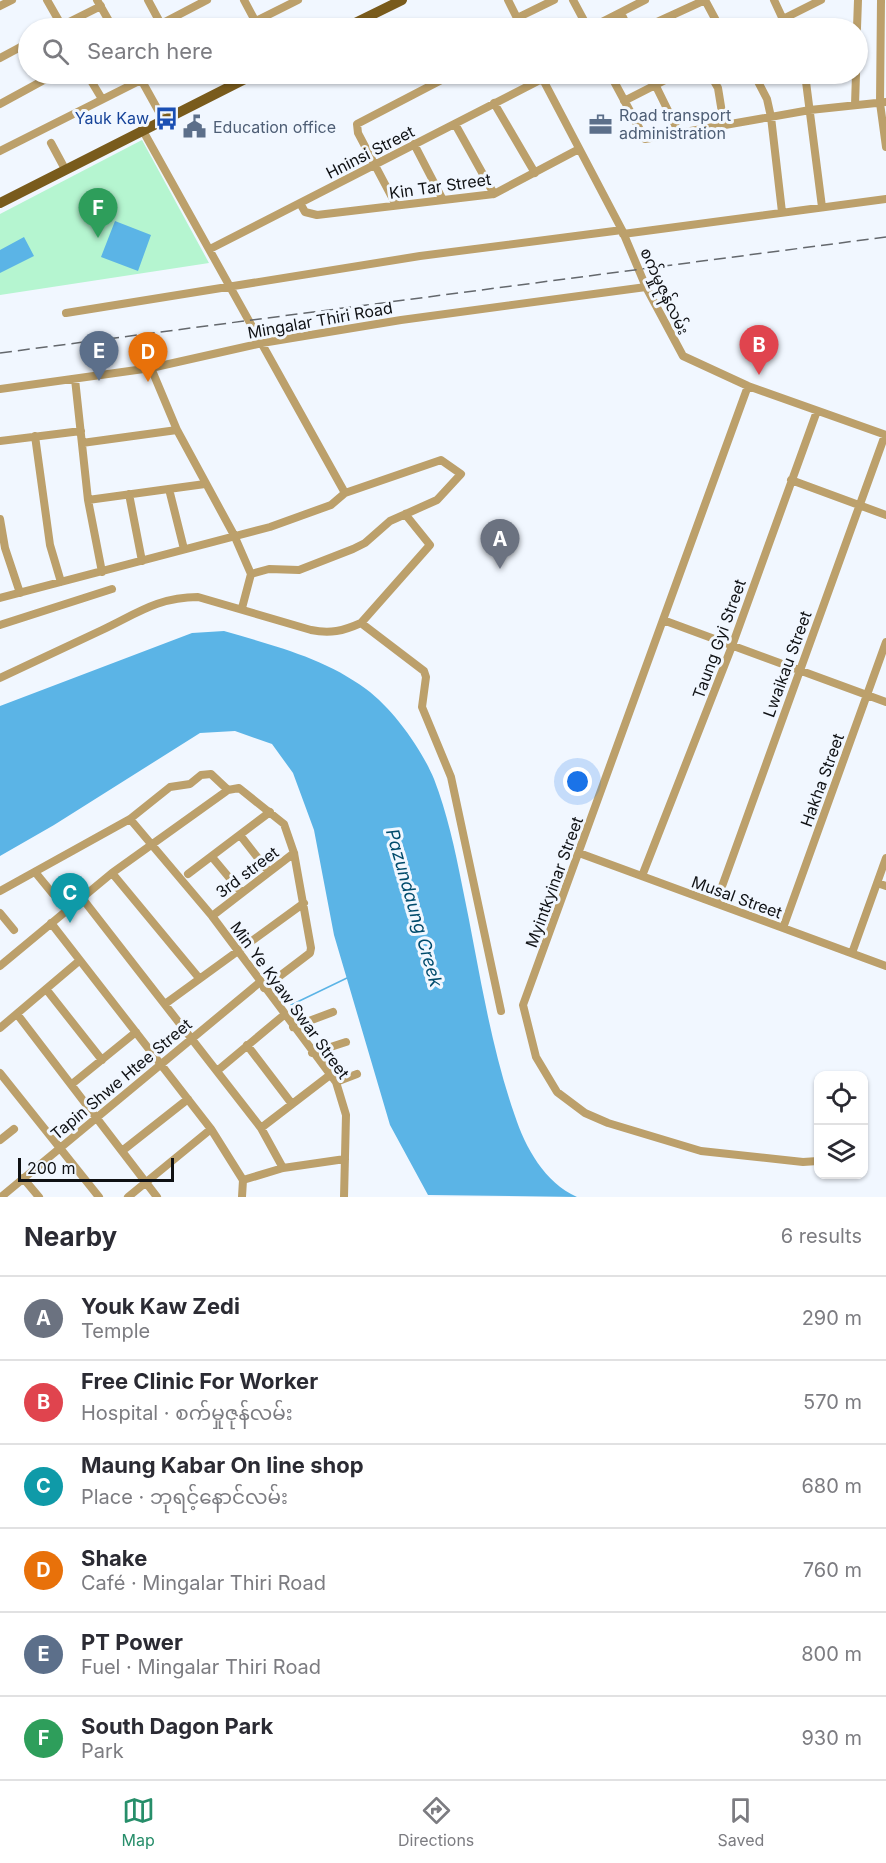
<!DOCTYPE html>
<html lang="en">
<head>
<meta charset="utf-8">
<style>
  body { margin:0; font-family:Inter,"Noto Sans Myanmar",sans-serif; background:#f2f2f3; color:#2b2b33 }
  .controls { position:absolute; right:18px; bottom:18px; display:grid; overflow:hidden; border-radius:12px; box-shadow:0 2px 4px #0004 }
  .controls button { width:54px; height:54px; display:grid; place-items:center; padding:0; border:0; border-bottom:2px solid #e1e1e2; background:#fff; color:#2b2b33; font:30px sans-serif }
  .scale { position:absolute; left:18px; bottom:15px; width:156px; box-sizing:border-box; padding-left:6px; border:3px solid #0f1114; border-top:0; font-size:16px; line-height:21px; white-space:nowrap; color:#0f1114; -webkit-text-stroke:4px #f1f7ff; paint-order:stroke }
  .you { position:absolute; left:578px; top:782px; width:21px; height:21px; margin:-15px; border:4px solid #fff; border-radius:50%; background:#1a73e8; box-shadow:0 0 0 9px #1a73e833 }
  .badge { display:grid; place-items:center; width:39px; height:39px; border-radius:50%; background:#278e6a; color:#fff; font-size:20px; font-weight:700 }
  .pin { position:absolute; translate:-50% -50px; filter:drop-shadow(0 2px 3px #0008) }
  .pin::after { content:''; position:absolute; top:32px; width:21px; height:18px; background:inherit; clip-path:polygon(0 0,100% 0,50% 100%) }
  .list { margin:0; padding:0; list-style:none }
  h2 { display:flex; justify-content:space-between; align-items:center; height:78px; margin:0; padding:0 24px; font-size:26px }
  h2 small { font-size:20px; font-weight:400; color:#7c7c81 }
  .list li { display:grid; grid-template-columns:39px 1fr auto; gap:18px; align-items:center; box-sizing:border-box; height:84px; padding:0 24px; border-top:2px solid #e1e1e2 }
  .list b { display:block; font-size:22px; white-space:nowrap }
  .list p { margin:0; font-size:20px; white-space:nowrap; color:#7c7c81 }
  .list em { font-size:20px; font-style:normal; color:#7c7c81 }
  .icon { flex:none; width:33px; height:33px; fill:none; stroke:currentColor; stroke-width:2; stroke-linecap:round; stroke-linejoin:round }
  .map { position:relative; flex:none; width:886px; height:1197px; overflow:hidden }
  .search { position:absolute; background:#fff; box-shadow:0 2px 4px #0004; left:18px; right:18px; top:18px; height:66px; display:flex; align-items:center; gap:15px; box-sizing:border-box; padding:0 21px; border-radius:33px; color:#7c7c81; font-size:22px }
  .sheet { height:582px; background:#fff }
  nav { display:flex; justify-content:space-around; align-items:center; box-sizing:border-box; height:84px; border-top:2px solid #e1e1e2; background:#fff; font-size:16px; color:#7c7c81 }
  nav a { display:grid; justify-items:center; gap:3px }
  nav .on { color:#278e6a }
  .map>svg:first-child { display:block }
  .green { fill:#b5f5d0 }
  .water { fill:#5bb4e6 }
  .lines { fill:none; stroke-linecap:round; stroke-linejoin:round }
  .stream { stroke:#5bb4e6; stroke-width:1.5 }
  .minor { stroke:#bca06b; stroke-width:8 }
  .major { stroke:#795b1c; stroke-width:10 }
  .rail { stroke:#64686d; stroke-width:1.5; stroke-dasharray:12 6; stroke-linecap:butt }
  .labels { text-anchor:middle; stroke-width:6; stroke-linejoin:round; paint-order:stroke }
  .service-label { font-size:16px; fill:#4e5e75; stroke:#f1f7ff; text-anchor:start }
  .transit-label { font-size:16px; fill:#164399; stroke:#f1f7ff; text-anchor:end }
  .street-label { font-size:16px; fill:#0f1114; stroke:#f1f7ff }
  .water-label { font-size:18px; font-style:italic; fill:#004b6c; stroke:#f1f7ff }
</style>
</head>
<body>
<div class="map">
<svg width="886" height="1197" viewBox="0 0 886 1197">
  <rect width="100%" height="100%" fill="#f1f7ff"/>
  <path class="green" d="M142,140L209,263L0,295V214Z"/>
  <path class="water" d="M115,221L151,235L138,271L101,257Z
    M24,237L34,256L0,273V250Z
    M224,631C272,645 325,658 366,689C393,709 421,748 434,779C447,813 455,849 462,885C478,961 489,1042 515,1116C525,1147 545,1183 577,1197L428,1195L390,1125L334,935L314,830L293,773L272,744L235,731L200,733L54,825L0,856V706L192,633Z"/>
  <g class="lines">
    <path class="stream" d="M291,1005L347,978"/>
    <path class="minor" d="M47,0L63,28
      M97,0L113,28
      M148,0L163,28
      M244,0L259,28
      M508,0L522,28
      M573,0L588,28
      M705,0L720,28
      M774,0L787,28
      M881,0L880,103L886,147
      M0,6L12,0
      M621,13L628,28
      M517,18L554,0
      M161,24L207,0
      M57,28L101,6
      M242,28L298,0
      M590,28L645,0
      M644,28L705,0
      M765,28L821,0
      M857,28L858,0
      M0,58L28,43
      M87,74L102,99
      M138,74L163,119
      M540,74L622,230L646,287L683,356L748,386L886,435
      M610,74L645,139L810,110L886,102
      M650,74L679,133
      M710,74L718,88L724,125
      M754,74L767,99L771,117L782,212
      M805,74L822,207
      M624,101L677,74
      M494,103L535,173
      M0,104L55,74
      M855,105L856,74
      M455,124L494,194
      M142,129L345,493
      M51,143L65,169
      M414,144L443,200
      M0,151L153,74
      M300,203L305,212L317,215L494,194L579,149
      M396,205L358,133L357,124L453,74
      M623,234L886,199
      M210,249L542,79
      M66,313L420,256L622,230
      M151,368L177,430L234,535L251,574L242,608
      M75,379L88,500L102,572
      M748,386L523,1005L536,1057L557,1092L585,1113L608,1123L701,1151L803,1162L818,1161
      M0,389L151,368L262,343L401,320L646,287
      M35,436L50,545L61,582
      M0,441L81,431
      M82,443L177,430
      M791,480L886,515
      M169,489L184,549
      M129,494L142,561
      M88,500L205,484
      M0,519L5,548L20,593
      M0,598L270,527L331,505L345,493L441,460L461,474L437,500L390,521L365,543L353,549L299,570L269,569L251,574
      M663,620L886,702
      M361,623L424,671L426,677L422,707L451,777L501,1011
      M0,625L112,589
      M0,678C34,662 68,646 102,630C136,614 158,597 198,597L311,630C330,634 343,631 361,623L430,545L405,514
      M130,819L212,916L336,1082L346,1115L344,1197
      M240,835L269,872
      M579,853L886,966
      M212,857L242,893
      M35,872L53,894
      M112,873L199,978
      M188,874L270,812
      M642,876L732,646L817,411
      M877,883L886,886
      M0,891L130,819L170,787L190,784L201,775L211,774L228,790
      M82,898L261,1128L283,1168
      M716,903L885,435
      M0,913L14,930
      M216,913L294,853
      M51,923L211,1129L243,1180L242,1197
      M783,928L886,642
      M852,953L886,858
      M0,966L112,873L228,790L239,788L284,824L294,853L311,948L310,953L264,988
      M46,989L102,1060
      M165,1004L304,903
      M17,1014L157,1197
      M293,1027L333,1012
      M0,1028L79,961
      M247,1045L292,1104
      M312,1053L346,1042
      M217,1071L284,1015
      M0,1073L99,1197
      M336,1082L357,1074
      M72,1084L136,1032
      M261,1128L330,1075
      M0,1140L14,1129
      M122,1151L188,1099
      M23,1178L39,1197
      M243,1180L283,1168L345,1159
      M1,1197L259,983
      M128,1197L211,1129"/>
    <path class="major" d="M345,28L402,0
      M0,203L255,74"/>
    <path class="rail" d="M0,353L886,237"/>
  </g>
  <defs>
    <symbol id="bus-bare" viewBox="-9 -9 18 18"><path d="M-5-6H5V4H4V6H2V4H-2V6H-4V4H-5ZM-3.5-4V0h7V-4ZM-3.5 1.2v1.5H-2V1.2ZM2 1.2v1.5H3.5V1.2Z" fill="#1a4fb4" stroke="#f1f7ff" stroke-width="2.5" paint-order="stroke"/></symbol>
    <symbol id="office-bare" viewBox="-9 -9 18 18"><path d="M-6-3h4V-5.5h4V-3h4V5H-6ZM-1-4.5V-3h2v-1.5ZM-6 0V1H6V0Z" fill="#5c6f8a" stroke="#f1f7ff" stroke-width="2.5" paint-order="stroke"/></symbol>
    <symbol id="civic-bare" viewBox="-9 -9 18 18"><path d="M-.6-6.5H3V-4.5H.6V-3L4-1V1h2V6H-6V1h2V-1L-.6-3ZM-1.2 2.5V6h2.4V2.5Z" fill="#5c6f8a" stroke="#f1f7ff" stroke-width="2.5" paint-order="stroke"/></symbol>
  </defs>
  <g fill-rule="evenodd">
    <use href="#bus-bare" x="150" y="102" width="33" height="33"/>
    <use href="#office-bare" x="584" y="108" width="33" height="33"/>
    <use href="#civic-bare" x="178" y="110" width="33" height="33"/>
  </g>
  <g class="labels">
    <g class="service-label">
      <text x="619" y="121">Road transport<tspan x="619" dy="18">administration</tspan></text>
      <text x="213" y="133">Education office</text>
    </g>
    <g class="transit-label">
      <text x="149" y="124">Yauk Kaw</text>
    </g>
    <g class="street-label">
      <text transform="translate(370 152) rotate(-27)" y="6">Hninsi Street</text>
      <text transform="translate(440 186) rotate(-8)" y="6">Kin Tar Street</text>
      <text transform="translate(665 291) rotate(65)" y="6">စက်မှုဇုန်လမ်း</text>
      <text transform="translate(320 320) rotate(-10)" y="6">Mingalar Thiri Road</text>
      <text transform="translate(719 639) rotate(-70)" y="6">Taung Gyi Street</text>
      <text transform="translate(787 664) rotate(-70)" y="6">Lwaikau Street</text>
      <text transform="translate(822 780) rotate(-70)" y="6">Hakha Street</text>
      <text transform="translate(247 872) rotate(-37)" y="6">3rd street</text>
      <text transform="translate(554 882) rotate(-70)" y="6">Myintkyinar Street</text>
      <text transform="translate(737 897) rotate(20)" y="6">Musal Street</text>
      <text transform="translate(290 1000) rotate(54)" y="6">Min Ye Kyaw Swar Street</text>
      <text transform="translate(121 1079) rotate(-40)" y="6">Tapin Shwe Htee Street</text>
    </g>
    <g class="water-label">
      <text transform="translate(414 908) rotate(74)" y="6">Pazundaung Creek</text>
    </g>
  </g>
</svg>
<div class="controls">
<button><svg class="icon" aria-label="locate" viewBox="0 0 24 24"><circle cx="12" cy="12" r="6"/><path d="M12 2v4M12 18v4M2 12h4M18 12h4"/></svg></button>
<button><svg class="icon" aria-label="layers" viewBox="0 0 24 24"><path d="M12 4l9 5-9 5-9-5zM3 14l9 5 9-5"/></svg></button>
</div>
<div class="scale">200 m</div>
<div class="you"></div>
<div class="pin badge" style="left:500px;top:569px;background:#6b7280">A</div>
<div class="pin badge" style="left:759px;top:375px;background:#e0444e">B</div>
<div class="pin badge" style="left:70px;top:923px;background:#0f9aa8">C</div>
<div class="pin badge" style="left:148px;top:382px;background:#e8710a">D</div>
<div class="pin badge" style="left:99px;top:381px;background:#5c6f8a">E</div>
<div class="pin badge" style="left:98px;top:238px;background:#2e9e5b">F</div>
<div class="search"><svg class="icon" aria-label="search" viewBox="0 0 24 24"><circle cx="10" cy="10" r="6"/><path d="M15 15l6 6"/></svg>Search here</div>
</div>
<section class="sheet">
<h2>Nearby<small>6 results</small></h2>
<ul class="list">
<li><span class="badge" style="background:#6b7280">A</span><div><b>Youk Kaw Zedi</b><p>Temple</p></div><em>290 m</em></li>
<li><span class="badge" style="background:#e0444e">B</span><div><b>Free Clinic For Worker</b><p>Hospital · စက်မှုဇုန်လမ်း</p></div><em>570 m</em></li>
<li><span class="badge" style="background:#0f9aa8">C</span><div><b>Maung Kabar On line shop</b><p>Place · ဘုရင့်နောင်လမ်း</p></div><em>680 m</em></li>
<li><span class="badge" style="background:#e8710a">D</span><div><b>Shake</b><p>Café · Mingalar Thiri Road</p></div><em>760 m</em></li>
<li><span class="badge" style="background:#5c6f8a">E</span><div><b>PT Power</b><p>Fuel · Mingalar Thiri Road</p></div><em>800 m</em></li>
<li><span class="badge" style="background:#2e9e5b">F</span><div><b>South Dagon Park</b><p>Park</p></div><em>930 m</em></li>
</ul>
</section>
<nav>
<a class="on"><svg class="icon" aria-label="map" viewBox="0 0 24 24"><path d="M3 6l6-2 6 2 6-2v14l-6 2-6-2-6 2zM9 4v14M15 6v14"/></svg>Map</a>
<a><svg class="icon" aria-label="directions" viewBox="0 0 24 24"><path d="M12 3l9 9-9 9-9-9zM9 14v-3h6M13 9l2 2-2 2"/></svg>Directions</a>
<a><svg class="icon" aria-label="saved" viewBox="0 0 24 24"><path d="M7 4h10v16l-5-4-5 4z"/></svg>Saved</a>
</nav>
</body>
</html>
